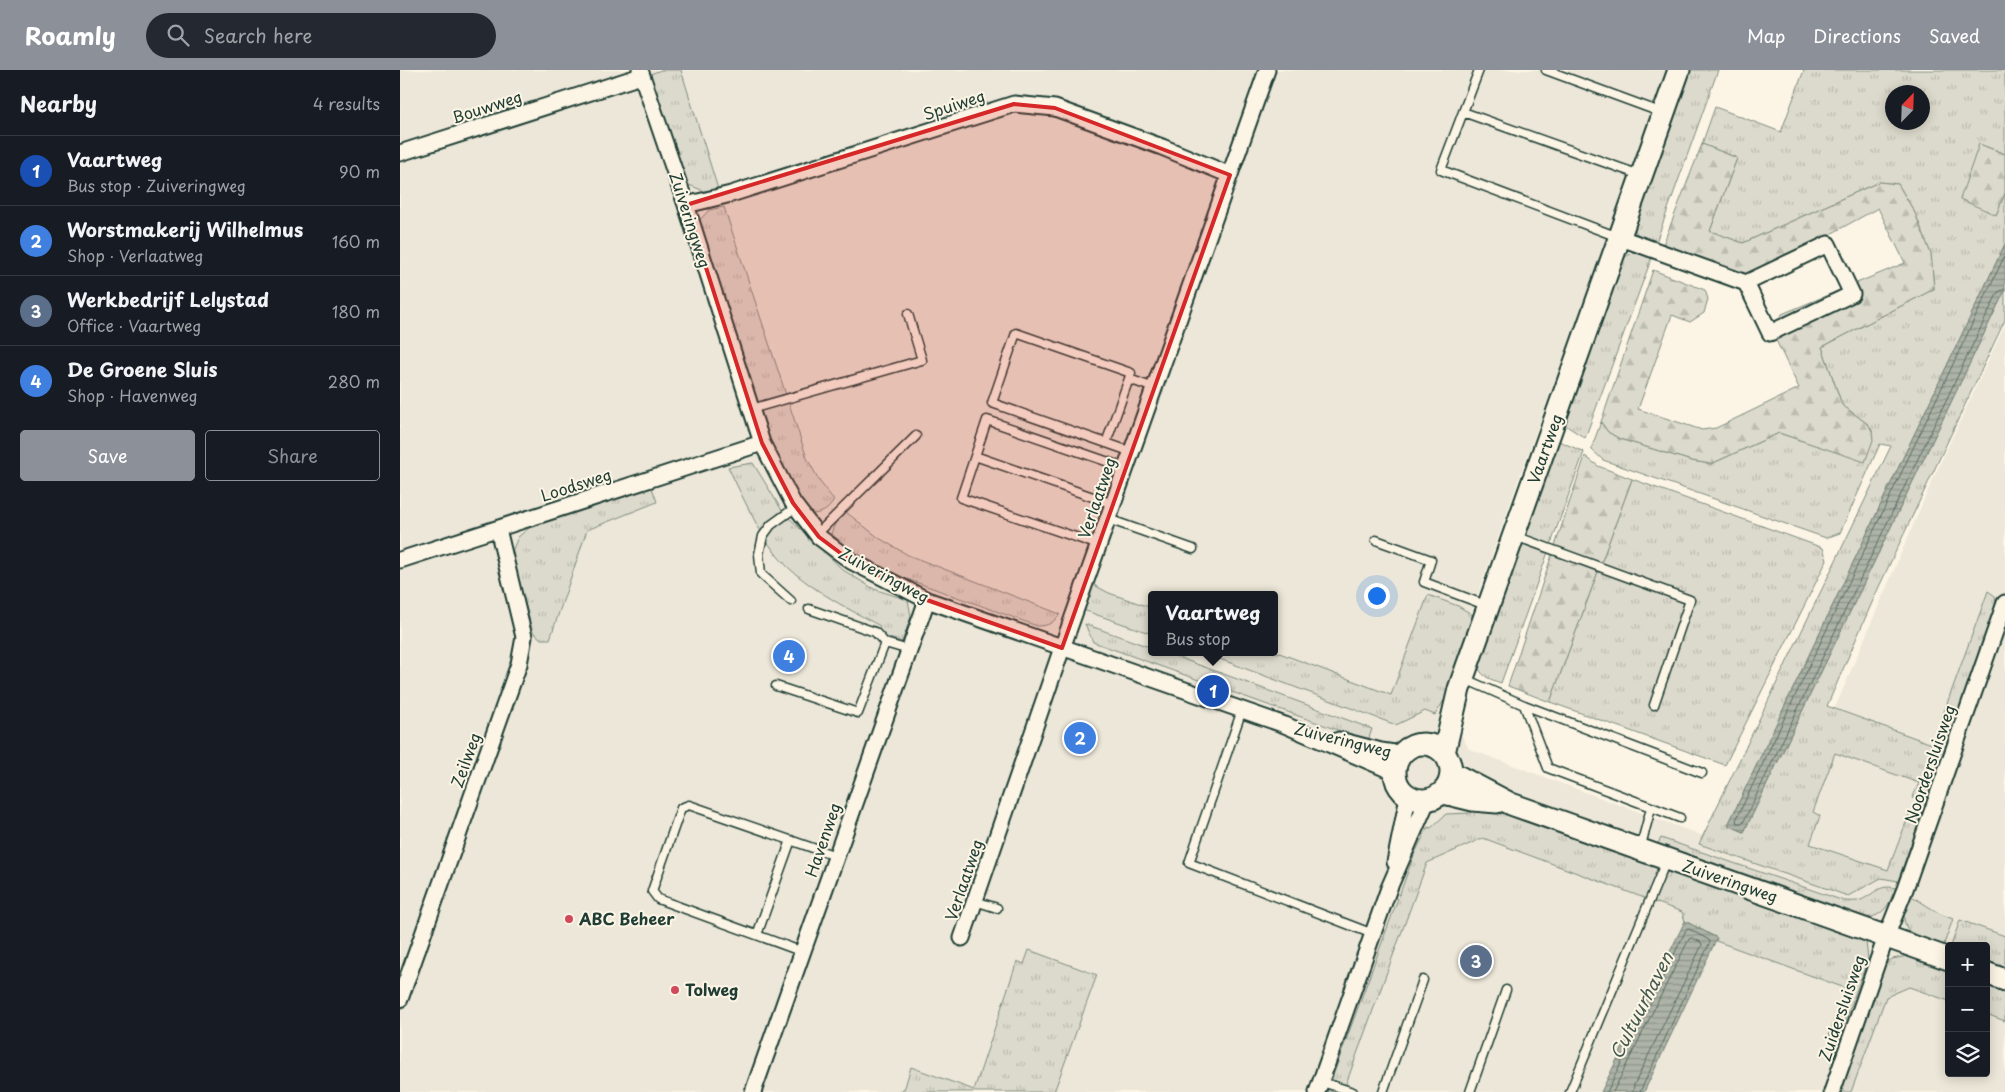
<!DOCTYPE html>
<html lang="en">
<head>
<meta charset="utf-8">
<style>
  body { margin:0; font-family:"Playpen Sans",sans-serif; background:#242831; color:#f1f3f6 }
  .controls { position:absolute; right:15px; bottom:15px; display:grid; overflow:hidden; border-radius:5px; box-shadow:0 2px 12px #0003 }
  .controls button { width:45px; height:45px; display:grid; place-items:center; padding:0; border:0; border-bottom:1px solid #363941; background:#171b24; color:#f1f3f6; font:25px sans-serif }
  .compass { position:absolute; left:1485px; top:15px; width:45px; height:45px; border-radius:50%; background:#171b24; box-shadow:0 2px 12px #0003; rotate:23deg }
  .you { position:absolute; left:976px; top:525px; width:18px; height:18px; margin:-12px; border:4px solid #fff; border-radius:50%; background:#1a73e8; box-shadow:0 0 0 8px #1a73e833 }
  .badge { display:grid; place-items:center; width:32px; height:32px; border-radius:50%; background:#8c9099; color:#fff; font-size:16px; font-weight:700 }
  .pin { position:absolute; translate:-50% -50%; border:2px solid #fff; box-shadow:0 1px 5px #0006 }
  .popup { position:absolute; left:748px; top:521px; width:130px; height:65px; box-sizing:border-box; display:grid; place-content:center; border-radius:5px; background:#171b24; filter:drop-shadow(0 1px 4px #0005); font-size:16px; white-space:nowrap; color:#9ea1a6 }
  .popup b { font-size:19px; color:#f1f3f6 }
  .popup::after { content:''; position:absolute; left:50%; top:100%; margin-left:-10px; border:10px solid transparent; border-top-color:#171b24 }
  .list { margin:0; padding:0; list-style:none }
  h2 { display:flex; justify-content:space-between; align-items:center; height:65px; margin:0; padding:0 20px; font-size:21px }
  h2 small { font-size:16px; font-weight:400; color:#9ea1a6 }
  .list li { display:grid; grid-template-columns:32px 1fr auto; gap:15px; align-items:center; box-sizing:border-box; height:70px; padding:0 20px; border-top:1px solid #363941 }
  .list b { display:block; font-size:19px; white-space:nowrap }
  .list p { margin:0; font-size:16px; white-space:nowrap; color:#9ea1a6 }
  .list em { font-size:16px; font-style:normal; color:#9ea1a6 }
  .actions { display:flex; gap:10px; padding:15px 20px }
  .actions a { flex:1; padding:11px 0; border:1px solid #8c9099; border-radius:5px; text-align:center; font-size:18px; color:#8c9099 }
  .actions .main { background:#8c9099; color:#fff }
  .icon { flex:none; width:28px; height:28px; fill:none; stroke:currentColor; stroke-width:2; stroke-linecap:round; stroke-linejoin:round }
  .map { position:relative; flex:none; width:1605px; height:1022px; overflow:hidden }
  header { display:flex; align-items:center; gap:30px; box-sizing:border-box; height:70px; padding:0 25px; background:#8c9099; color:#fff }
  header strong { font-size:24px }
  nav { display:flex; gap:28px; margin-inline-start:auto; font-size:18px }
  .search { width:350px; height:45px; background:#242831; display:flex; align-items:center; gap:12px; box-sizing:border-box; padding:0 18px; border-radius:28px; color:#9ea1a6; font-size:19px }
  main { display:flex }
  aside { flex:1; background:#171b24 }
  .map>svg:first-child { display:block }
  .built { fill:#ece7d8; fill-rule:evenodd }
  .grass { fill:url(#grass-tufts); stroke:#7e8c80; fill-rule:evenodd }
  .forest { fill:url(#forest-firs); stroke:#7e8c80 }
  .water { fill:url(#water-rules); stroke:#758479 }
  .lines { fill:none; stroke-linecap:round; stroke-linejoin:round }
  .shore { stroke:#586c62; stroke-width:1 }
  .lane-casing { stroke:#1f3d34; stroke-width:11 }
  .street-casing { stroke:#1f3d34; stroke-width:19 }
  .secondary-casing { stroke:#1f3d34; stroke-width:25 }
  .lane { stroke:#fcf5e5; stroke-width:8 }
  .street { stroke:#fcf5e5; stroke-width:15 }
  .secondary { stroke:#fcf5e5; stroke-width:21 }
  .marked { fill:#d62828; fill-opacity:0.2; stroke:#d62828; stroke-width:4; stroke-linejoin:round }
  .poi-dot { fill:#d1495b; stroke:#fcf5e5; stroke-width:2 }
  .labels { text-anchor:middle; stroke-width:4; stroke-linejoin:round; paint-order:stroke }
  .street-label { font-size:16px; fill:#1f3d34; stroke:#fcf5e5 }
  .poi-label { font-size:16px; font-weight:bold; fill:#1f3d34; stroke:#fcf5e5; text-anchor:start }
  .water-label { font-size:18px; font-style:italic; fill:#435a51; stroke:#fcf5e5 }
</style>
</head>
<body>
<header>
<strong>Roamly</strong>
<div class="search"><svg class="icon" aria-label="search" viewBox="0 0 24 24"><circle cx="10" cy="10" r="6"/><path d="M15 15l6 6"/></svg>Search here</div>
<nav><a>Map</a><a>Directions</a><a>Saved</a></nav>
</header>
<main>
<aside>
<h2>Nearby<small>4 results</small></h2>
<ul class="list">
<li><span class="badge" style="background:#1a4fb4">1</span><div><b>Vaartweg</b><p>Bus stop · Zuiveringweg</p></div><em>90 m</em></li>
<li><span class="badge" style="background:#3f7fe0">2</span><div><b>Worstmakerij Wilhelmus</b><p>Shop · Verlaatweg</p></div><em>160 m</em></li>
<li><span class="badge" style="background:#5c6f8a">3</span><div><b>Werkbedrijf Lelystad</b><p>Office · Vaartweg</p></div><em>180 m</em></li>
<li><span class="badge" style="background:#3f7fe0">4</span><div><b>De Groene Sluis</b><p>Shop · Havenweg</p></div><em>280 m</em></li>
</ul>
<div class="actions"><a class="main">Save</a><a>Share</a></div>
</aside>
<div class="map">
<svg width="1605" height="1022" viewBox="0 0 1605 1022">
  <defs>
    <pattern id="grass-tufts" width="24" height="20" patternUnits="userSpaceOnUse" patternTransform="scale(1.25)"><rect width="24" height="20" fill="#dcdacc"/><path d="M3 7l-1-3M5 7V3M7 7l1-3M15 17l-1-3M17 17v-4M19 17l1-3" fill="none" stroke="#bcbcb0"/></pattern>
    <pattern id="forest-firs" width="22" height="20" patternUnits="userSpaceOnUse" patternTransform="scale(1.25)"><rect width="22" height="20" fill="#dcdacc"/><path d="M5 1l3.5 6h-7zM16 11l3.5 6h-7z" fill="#bcbcb0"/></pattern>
    <pattern id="water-rules" width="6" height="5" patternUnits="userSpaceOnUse" patternTransform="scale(1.25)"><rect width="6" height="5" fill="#aeb3a7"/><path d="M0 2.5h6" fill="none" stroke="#8d9389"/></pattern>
  </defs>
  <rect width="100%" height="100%" fill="#fcf5e5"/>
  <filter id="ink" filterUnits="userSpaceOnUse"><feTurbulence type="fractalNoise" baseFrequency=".02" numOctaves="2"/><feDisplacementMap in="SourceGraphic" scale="10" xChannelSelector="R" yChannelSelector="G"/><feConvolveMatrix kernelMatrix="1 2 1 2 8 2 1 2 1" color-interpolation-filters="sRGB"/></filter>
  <g filter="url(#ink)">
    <path class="built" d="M0,0H1269L1118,411L1041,629L1069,679L1352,784L1396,729L1532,411L1605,255V1022H0ZM752,525H874V582H752ZM1549,876H1586V1003H1549Z"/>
    <path class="grass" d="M261,0H281L318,119L304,121L284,113L250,4Z
      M1287,0H1318L1255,175L1240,170L1232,154Z
      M1404,0H1605V84L1579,74L1596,145L1605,123V174L1328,755L1344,762L1605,220V250L1477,521L1427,636L1532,674L1539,660L1546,664L1548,667L1530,724L1522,729L1512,728L1519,713L1435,683L1413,742L1420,746L1410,774L1488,800L1510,742L1516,745L1519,752L1498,811L1481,808L1448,826L1299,774L1491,376L1480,374L1440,463L1426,468L1203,390L1191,379L1201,352L1208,362L1220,369L1292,391L1311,394L1379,363L1465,391L1472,361L1469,355L1442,335L1422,277L1534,219L1531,184L1515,143L1498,114L1479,112L1343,173L1310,161L1337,88L1302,74L1315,37L1381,62ZM1492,22H1522V52H1492Z
      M324,137L407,388L420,412L434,430C429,439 424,443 413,444L398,428L372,384L297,153L309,140Z
      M1236,181L1252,187L1185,368L1165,355L1219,190Z
      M1159,371L1184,382L1101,613C1090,609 1078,606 1078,592Z
      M353,393L383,442L443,500L474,519L508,530L511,546L502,572L477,564L480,556C448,539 398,513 376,484C356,458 343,427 328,397Z
      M1232,409L1423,478L1427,490L1325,695L1150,632Z
      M252,418L257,432L187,460L150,569H141L133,562L111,484L118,467L129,458Z
      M446,442L479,468L508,485L660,544C653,553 649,556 637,556L485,501L454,486L431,463L438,447Z
      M692,514L709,523L752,538V564L683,540Z
      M1588,521L1595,526L1596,536L1559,642L1556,647L1547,649L1542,647Z
      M1028,525L1058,536L1075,546L1046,627L1035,645L1025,641L996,655L801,582L874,581L991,625Z
      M685,554L752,578V582H764L972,659L968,671L693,572Z
      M1077,736L1089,738L1466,872L1468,889L1441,963L1429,966L1445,918L1316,871L1317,868L1285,851L1282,842L1083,768L1027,793L943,1022H927L1014,785L1028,757L1031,758L1046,744L1070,743Z
      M1261,768L1444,831C1449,831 1456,832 1461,830C1475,824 1478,814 1496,818C1489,835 1482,850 1461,847L1257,775Z
      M1510,825L1540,844L1553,849L1544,874L1538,878C1510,865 1495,859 1510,825Z
      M1560,850L1605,866V902L1586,896V876H1551Z
      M629,880L697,905L654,1022H500L505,1017L511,997L574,1020L617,891L624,894Z
      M1508,886L1549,898V931L1509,917L1486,927L1451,1022H1438L1484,896L1492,889Z
      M1586,911L1605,918V951L1586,944Z"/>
    <path class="forest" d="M1302,74L1337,88L1310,161L1343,173L1479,112L1498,114L1515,143L1531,184L1534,219L1422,277L1442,335L1469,355L1472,361L1473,370L1465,392L1379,363L1311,394L1292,391L1220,369L1208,362L1201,352L1253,200L1305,220L1308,229L1304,243L1290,252L1272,245L1238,339L1302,360L1316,358L1399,318L1372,262L1382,244L1505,193L1478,138L1416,172L1344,205L1262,177Z
      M1579,74L1605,84V123L1596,145L1560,129Z
      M1185,386L1198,396L1232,409L1150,632L1108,616Z"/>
    <path class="water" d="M1605,174V220L1344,762L1328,755Z
      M1285,851L1317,868L1244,1022H1201Z"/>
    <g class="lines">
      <path class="shore" d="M1605,185L1336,750L1337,753H1343L1598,222L1605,219
        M1207,1022L1286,860L1289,859L1309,870L1310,872L1240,1022
        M1213,1022L1289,869L1292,868L1301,872L1302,875L1234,1015L1233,1022"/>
      <defs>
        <path id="lane" d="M1079,0L1041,100L1218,167
          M1146,0L1263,43
          M1063,42L1240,105
          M729,309L754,318
          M351,339L522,290L508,244
          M706,373L731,303L616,263L592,333L732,382
          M575,386L713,434
          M708,449L793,479
          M417,464L516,366
          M1115,466L1290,530L1254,635
          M976,470L1031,490L1024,512L1088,536
          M699,475L561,428L587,350L726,398
          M391,531L361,504L359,484L363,466L371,455L396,437
          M409,539L475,562L485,573L509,580
          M1065,609L1124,635L1302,703
          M376,616L458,643L485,573
          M1124,635L1148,698L1280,748
          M842,640L789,793L973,864
          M1240,779L1251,738
          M575,831L597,838
          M357,865L391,770
          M403,882L258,829L252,821L281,738L289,735L436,786
          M922,1012L953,1022
          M983,1022L1023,910
          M1070,1022L1106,920
          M1170,1022L1266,791"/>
        <path id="street" d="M240,0L286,135L362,373L393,433L419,467L451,491L527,530L885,655L994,702
          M0,83L241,6
          M286,135L331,124L614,34L655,38L762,77L830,105
          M1221,168L1346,213
          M1428,174L1452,224L1370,263L1346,213Z
          M0,490L362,373
          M939,670L981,681L1001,684
          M995,792L1008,727
          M562,868L662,578L867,0
          M0,929L119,594L124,567L98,459
          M353,1022L527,530
          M917,1022L989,818L1027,731
          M1432,1022L1486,867L1505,819L1605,533"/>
        <path id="secondary" d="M995 702a28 28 0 1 1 56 0a28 28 0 1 1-56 0Z
          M1044,683L1059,619L1279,0
          M1052,703L1111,734L1549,889
          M1044,723L1073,730L1097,732
          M1586,903L1605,910"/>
      </defs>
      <use href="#lane" class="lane-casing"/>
      <use href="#street" class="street-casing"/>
      <use href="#secondary" class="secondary-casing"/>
      <use href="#lane" class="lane"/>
      <use href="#street" class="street"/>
      <use href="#secondary" class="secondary"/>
    </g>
  </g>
  <path class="marked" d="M614,34L655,38L830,105L662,578L527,530L451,491L419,467L393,433L362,373L286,135Z"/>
  <g class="poi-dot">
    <circle cx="169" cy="849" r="5"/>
    <circle cx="275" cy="920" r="5"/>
  </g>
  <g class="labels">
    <g class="street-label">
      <text transform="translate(554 35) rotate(-18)" y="6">Spuiweg</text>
      <text transform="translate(87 37) rotate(-18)" y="6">Bouwweg</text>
      <text transform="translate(290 150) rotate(72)" y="6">Zuiveringweg</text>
      <text transform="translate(1145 379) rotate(-70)" y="6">Vaartweg</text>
      <text transform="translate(176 415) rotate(-18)" y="6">Loodsweg</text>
      <text transform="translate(697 428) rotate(-71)" y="6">Verlaatweg</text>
      <text transform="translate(484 505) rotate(28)" y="6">Zuiveringweg</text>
      <text transform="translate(943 670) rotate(14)" y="6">Zuiveringweg</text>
      <text transform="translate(66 690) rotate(-70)" y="6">Zeilweg</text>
      <text transform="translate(1530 694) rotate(-71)" y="6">Noordersluisweg</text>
      <text transform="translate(423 770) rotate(-71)" y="6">Havenweg</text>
      <text transform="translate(564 810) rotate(-71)" y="6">Verlaatweg</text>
      <text transform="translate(1330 811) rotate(19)" y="6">Zuiveringweg</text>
      <text transform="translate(1442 938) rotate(-71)" y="6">Zuidersluisweg</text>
    </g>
    <g class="poi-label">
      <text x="179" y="855">ABC Beheer</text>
      <text x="285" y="926">Tolweg</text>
    </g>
    <g class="water-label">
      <text transform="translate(1242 936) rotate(-63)" y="6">Cultuurhaven</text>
    </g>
  </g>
</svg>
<div class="controls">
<button>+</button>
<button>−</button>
<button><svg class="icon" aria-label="layers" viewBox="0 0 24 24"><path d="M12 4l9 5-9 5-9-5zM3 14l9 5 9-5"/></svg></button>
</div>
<svg class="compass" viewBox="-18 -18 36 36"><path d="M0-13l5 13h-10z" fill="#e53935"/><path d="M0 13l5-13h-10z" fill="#9ea1a6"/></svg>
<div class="you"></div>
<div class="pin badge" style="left:813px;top:621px;background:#1a4fb4">1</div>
<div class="popup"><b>Vaartweg</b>Bus stop</div>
<div class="pin badge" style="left:680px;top:668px;background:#3f7fe0">2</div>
<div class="pin badge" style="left:1076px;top:891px;background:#5c6f8a">3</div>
<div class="pin badge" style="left:389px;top:586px;background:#3f7fe0">4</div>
</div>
</main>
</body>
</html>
